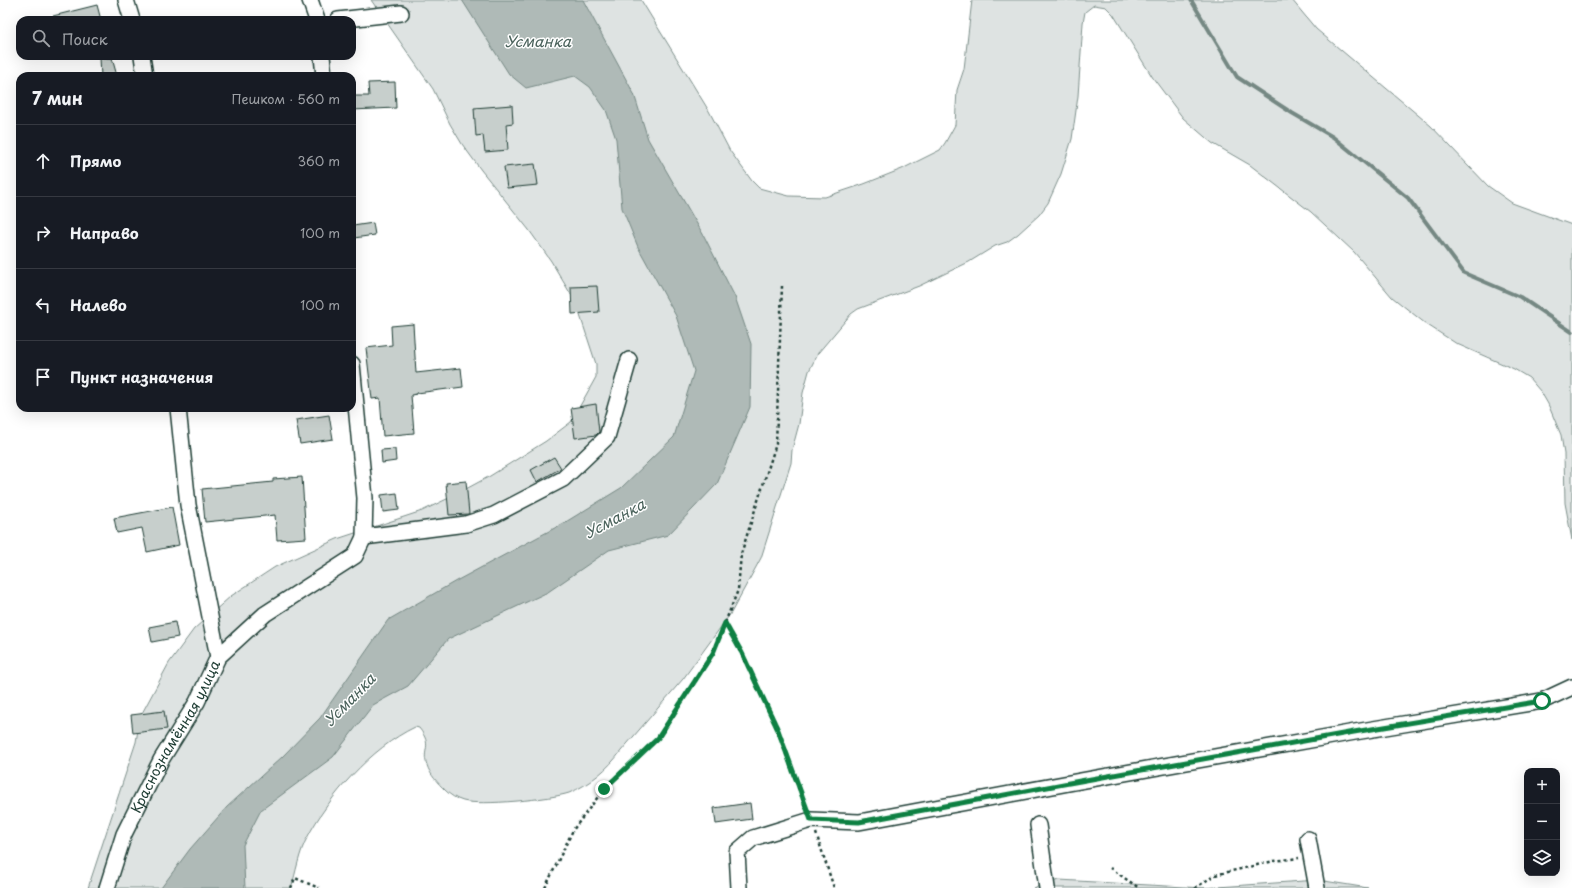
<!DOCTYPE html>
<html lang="ru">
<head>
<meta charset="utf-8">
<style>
  body { margin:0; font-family:"Playpen Sans",sans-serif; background:#242831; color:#f1f3f6 }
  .controls { position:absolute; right:12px; bottom:12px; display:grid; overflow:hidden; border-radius:8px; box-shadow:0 4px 16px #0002 }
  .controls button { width:36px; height:36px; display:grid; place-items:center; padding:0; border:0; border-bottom:1px solid #363941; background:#171b24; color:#f1f3f6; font:20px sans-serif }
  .stop { position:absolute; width:12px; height:12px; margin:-9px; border:3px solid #0b8043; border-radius:50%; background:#fff }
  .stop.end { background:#0b8043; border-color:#fff; box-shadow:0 1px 4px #0008 }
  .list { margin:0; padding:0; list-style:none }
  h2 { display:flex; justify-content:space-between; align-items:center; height:52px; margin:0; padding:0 16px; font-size:17px }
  h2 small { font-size:13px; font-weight:400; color:#9ea1a6 }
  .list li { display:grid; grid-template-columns:26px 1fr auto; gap:12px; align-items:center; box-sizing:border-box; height:72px; padding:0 16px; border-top:1px solid #363941 }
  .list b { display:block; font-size:15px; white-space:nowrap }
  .list em { font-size:13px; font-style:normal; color:#9ea1a6 }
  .icon { flex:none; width:22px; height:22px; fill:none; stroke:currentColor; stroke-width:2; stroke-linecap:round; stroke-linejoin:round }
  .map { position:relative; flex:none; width:1572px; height:888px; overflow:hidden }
  .search { position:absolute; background:#171b24; box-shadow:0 4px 16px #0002; left:16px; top:16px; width:340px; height:44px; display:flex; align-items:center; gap:10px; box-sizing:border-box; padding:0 14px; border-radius:12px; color:#9ea1a6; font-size:15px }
  .panel { position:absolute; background:#171b24; box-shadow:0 4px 16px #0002; left:16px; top:72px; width:340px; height:340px; border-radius:12px }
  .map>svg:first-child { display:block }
  .green { fill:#dee3e2; stroke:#7e908b }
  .water { fill:#afbab7; stroke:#758883 }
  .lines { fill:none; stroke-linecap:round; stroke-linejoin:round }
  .stream { stroke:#758883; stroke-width:4 }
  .building { fill:#c7cfcc; stroke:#1f3d34 }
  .minor-casing { stroke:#1f3d34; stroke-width:18 }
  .path { stroke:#1f3d34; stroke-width:2.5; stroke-dasharray:3 3; stroke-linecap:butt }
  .minor { stroke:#fff; stroke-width:15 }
  .route { stroke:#0b8043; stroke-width:5 }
  .labels { text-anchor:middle; stroke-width:3; stroke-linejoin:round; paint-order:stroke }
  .street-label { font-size:14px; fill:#1f3d34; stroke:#fff }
  .water-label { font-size:15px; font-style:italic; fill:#4a625b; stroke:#fff }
</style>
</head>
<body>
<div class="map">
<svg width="1572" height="888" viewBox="0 0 1572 888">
  <rect width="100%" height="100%" fill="#fff"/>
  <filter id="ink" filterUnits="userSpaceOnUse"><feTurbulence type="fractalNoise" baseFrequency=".025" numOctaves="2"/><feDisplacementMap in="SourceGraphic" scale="8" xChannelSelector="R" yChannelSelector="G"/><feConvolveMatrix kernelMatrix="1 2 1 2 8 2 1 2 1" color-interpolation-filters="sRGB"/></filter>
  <g filter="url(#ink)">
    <path class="green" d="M371,0H641L709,111L730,151L752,181L759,188L789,196L825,197L864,184L902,169L940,150L945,143L955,125L957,90L964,69L972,0H1292L1316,29L1431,126L1488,186L1512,203L1572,225V540L1565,503L1564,454L1561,435L1548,404L1541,392L1529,378L1514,369L1457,344L1426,324L1392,297L1354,252L1311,212L1250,165L1212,143L1183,118L1153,78L1113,14L1106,7L1094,5L1085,12L1083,23L1078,96L1072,139L1061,174L1048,203L1039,215L1018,234L1007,242L995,246L969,262L919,286L858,309L851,314L818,353L809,371L803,393L799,424L792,450L791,463L761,558L731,613L683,679L621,751C609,768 589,785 569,793C551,799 481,806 463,801C456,799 450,795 445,790C438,783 430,775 427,765C421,749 434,747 419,728L415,727C371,748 329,796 307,838C299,852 296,873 291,888H88L136,742L140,717L169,663L194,629L231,596L275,567L337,539L422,511L453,496L490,476L546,441L571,422L596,377V364L576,303L551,261L529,230L481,170L462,144L450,124L433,89Z
      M1059,880L1203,888L1318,880L1368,888H1033Z"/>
    <path class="water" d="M462,0H583L634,94L648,139L704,236L735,297L751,344L750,407L717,484L668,535L609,550L548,592L448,639L408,686L373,705L333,757L261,810L243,845L245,888H161L190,849L227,807L282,757L320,718L388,620L456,581L564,523L621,488L674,437L694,371L676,316L638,247L622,208L616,139L606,110L590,87L575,76L526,88L509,74Z"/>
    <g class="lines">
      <path class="stream" d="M1191,0L1237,77L1292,113L1333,137L1408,198L1464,273L1520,297L1572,332"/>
    </g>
    <path class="building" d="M97,5L101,20H54L53,16Z
      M100,58H112L117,76H101Z
      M395,82L396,108L352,110V96H369L368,83Z
      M512,105L513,123L506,124L508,150L485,152L483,135L476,136L474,108Z
      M535,164L538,185L507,188L504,167Z
      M373,223L375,235L354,238L353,226Z
      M597,286L599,312L572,314L571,287Z
      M413,324L416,373L461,368L463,387L417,393V394L411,395L414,433L383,436L380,398L372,399L366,348L392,345L391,326Z
      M596,404L599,432L596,435L575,438L571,408Z
      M329,415L333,439L300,444L296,420Z
      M395,449L396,461L382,463L381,450Z
      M554,457L561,468L537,482L531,470Z
      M302,477L306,538L277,540L275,515L205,522L202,489L273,482V479Z
      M466,481L469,514L449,515L446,483Z
      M397,493L399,510L383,512L381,495Z
      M172,507L179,545L147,552L142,528L117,533L114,518Z
      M175,622L178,637L152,642L149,627Z
      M164,711L167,729L133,733L131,715Z
      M750,803L752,819L716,824L714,808Z"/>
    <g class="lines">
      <defs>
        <g id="minor">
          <path d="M126,0L132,20"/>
          <path d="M310,0L317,20"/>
          <path d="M338,20L401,13"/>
          <path d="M142,56L145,76"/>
          <path d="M322,56L324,76"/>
          <path d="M178,408L188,505L218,657"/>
          <path d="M364,537L466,524L494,515L563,479L607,437L629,360"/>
          <path d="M1038,825L1047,888"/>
          <path d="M1308,839L1317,888"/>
          <path id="s1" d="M107,888L124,834L161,760L197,702L218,657L265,614L355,556L364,537L365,498L352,364"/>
          <path d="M739,888L737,852L753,838L811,820L859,822L1069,783L1355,732L1542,701L1572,687"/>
        </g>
      </defs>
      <use href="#minor" class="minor-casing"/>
      <path class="path" d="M725,623L742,653L778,730L806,808
        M816,833L834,888
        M1110,868L1139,888
        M291,888L295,878L319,888
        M545,888L573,830L604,789L658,738L713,653L738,590L741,554L776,444L782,286
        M1195,888L1215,875L1274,861L1299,858"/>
      <use href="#minor" class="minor"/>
    </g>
  </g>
  <g class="lines" filter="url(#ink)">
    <path class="route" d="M604,789L658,738L713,653L725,623L742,653L778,730L811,820L859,822L1069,783L1354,732L1542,701"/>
  </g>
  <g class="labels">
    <g class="street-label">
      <text dy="5" stroke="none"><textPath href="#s1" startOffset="167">Краснознамённая улица</textPath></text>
    </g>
    <g class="water-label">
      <text x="538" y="47">Усманка</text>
      <text transform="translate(615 519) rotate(-28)" y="5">Усманка</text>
      <text transform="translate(350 700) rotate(-46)" y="5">Усманка</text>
    </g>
  </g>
</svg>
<div class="controls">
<button>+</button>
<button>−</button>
<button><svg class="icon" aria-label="layers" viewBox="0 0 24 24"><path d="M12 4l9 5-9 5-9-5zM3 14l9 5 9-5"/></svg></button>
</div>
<div class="stop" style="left:1542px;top:701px"></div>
<div class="stop end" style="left:604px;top:789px"></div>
<div class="search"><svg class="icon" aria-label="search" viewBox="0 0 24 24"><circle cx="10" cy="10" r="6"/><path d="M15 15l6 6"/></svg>Поиск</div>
<section class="panel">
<h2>7 мин<small>Пешком · 560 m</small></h2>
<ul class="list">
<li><svg class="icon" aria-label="ahead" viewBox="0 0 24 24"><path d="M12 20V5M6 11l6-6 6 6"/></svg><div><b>Прямо</b></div><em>360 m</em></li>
<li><svg class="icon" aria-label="right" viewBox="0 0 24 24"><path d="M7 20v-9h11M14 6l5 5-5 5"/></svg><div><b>Направо</b></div><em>100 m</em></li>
<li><svg class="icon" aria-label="left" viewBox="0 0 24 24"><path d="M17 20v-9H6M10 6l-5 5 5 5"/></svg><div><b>Налево</b></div><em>100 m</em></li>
<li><svg class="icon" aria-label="arrive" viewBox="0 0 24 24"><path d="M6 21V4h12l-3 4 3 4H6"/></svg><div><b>Пункт назначения</b></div></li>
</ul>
</section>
</div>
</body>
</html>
